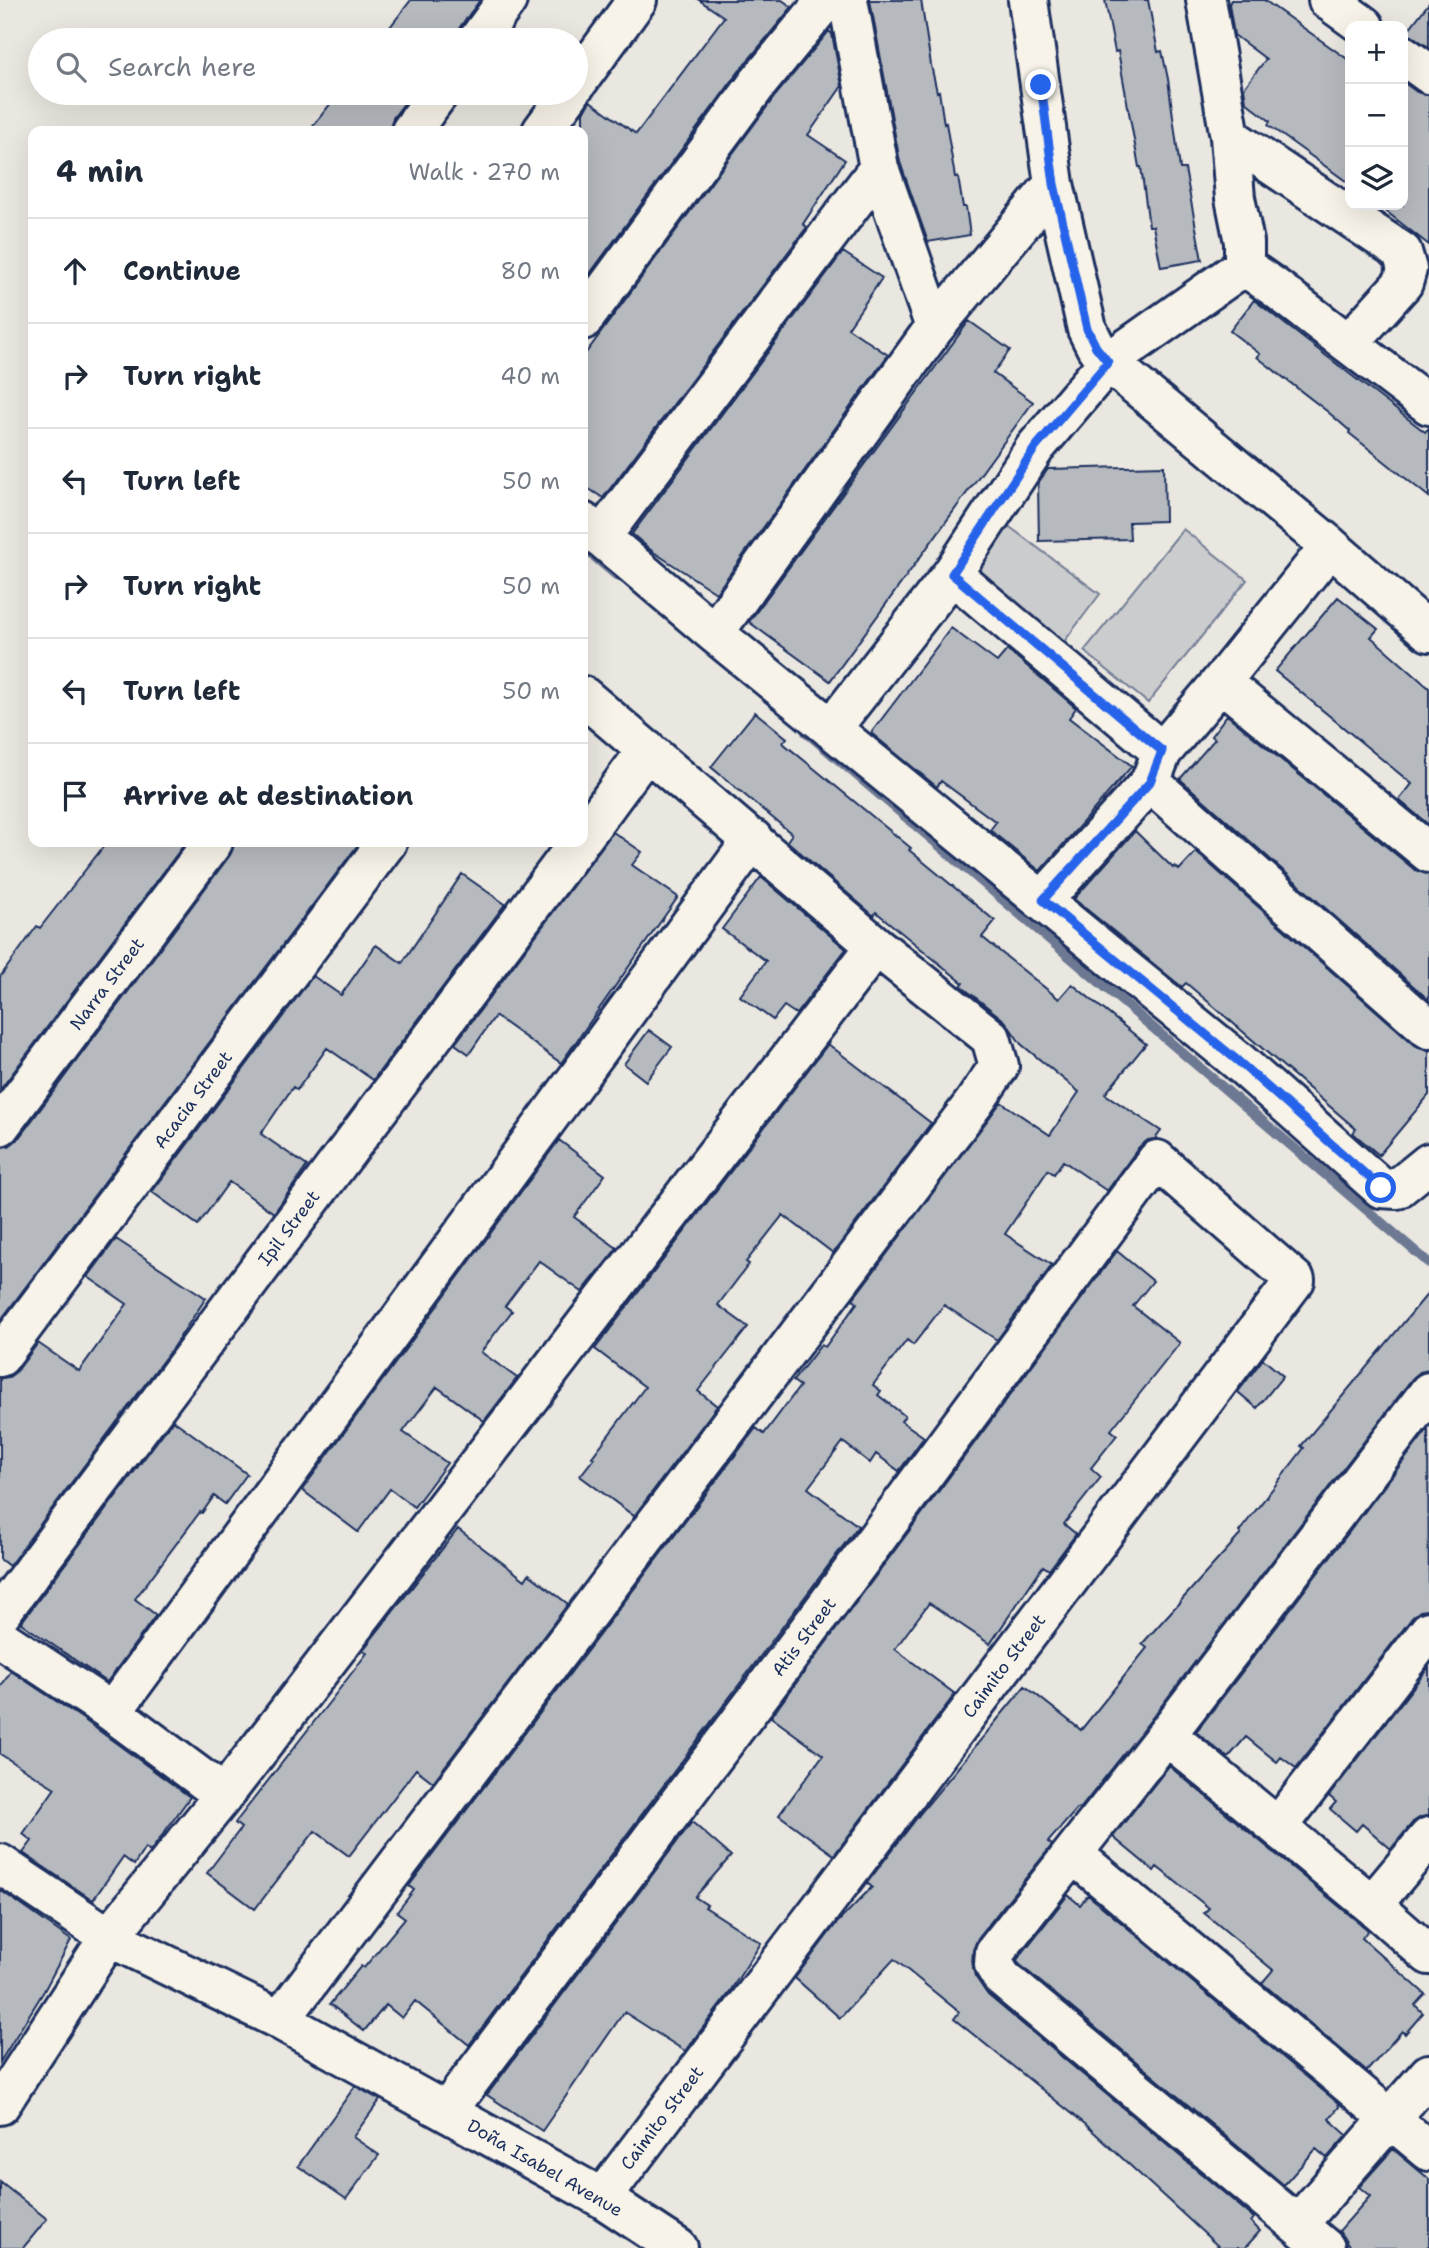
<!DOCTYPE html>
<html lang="en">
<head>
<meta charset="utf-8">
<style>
  body { margin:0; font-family:"Shantell Sans",sans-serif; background:#f2f2f3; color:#1f2937 }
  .controls { position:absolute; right:21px; top:21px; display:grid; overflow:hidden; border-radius:14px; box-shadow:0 7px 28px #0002 }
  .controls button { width:63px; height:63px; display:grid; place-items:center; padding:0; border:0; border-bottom:2px solid #e0e1e3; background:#fff; color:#1f2937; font:35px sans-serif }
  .stop { position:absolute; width:21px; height:21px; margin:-16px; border:5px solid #2563eb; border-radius:50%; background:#fff }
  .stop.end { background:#2563eb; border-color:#fff; box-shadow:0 2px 7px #0008 }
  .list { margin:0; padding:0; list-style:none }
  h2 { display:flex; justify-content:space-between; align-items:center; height:91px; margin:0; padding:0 28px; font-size:30px }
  h2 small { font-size:23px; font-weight:400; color:#747a83 }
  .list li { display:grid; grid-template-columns:46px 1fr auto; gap:21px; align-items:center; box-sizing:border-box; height:105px; padding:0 28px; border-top:2px solid #e0e1e3 }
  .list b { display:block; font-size:26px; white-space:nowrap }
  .list em { font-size:23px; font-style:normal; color:#747a83 }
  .icon { flex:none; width:38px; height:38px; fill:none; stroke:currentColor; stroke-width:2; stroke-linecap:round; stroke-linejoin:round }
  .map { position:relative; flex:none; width:1429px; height:2248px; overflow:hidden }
  .search { position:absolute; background:#fff; box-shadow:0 7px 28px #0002; left:28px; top:28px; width:560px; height:77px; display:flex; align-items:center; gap:18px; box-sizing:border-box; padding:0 24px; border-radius:38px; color:#747a83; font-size:26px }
  .panel { position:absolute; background:#fff; box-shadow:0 7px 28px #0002; left:28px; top:126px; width:560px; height:721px; border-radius:14px }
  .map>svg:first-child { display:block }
  .green { fill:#cbcccd; stroke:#737e96; stroke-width:2 }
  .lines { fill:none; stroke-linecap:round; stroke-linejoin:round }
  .stream { stroke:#6d7892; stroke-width:10 }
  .building { fill:#b6babf; stroke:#1b2f5e; stroke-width:2 }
  .minor-casing { stroke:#1b2f5e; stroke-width:44 }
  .minor { stroke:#f7f3e8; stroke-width:38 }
  .route { stroke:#2563eb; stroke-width:9 }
  .labels { text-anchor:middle; stroke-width:6; stroke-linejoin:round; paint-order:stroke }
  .street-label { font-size:18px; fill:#1b2f5e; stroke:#f7f3e8 }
</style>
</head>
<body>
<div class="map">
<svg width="1429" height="2248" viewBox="0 0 1429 2248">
  <rect width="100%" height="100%" fill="#eae7e0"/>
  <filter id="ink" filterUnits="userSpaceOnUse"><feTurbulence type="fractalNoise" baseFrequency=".0143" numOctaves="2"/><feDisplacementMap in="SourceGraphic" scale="14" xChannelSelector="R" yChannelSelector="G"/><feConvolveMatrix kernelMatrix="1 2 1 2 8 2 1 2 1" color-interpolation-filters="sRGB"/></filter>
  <g filter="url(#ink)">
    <path class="green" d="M1007,525L1100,594L1063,643L970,575Z
      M1183,529L1247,580L1148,703L1084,651Z"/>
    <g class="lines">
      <path class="stream" d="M583,547L616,575
        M806,732L1429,1263"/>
    </g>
    <path class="building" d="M411,0H480L460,27L457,40H380Z
      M699,0H782L792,7L740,70L583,283V113L590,101L636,134L724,17Z
      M870,0H921L931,65L937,92L939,91L944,124L946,123L955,177H958L963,207H966L970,235L928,242L900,162Z
      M1105,0H1148L1158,52L1162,51L1168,79L1180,169H1185L1202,260L1161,267L1153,226H1149L1141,167H1139L1134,140L1118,51L1115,52Z
      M1231,0H1264L1350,61V184L1268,125L1270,121L1246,102L1244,88L1266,59L1234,35L1229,4Z
      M1429,3V47L1406,33Z
      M829,31L832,34L842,86L808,135L845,160L803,224L807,227L603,498L583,485V357L775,96Z
      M1403,82L1417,92L1429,95V245L1378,205H1403Z
      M339,93H412L393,118L390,131H309Z
      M843,252L882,278L848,328L888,355L716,593L652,551L632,534Z
      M1254,300L1425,432L1429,428V497L1349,433L1350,431L1328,412L1257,357L1260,354L1230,331Z
      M969,321L1010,350L993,373L1033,402L830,681L749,622Z
      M1164,466L1165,521L1129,522L1130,539L1039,541L1038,483L1048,469Z
      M1338,597L1378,629L1371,637L1429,688V825L1399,800L1412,784L1275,671Z
      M951,628L997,662L1007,650L1020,660L1076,708L1069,718L1132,766L1040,871L990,830L996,822L941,781L937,787L871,733Z
      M755,712L787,738L783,743L911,848L909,850L995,921L982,937L1059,999L1072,984L1146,1044L1105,1094L1161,1131L1155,1139L1148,1140L1139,1147L1107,1191L1063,1161L1054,1174L1048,1170L1005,1234L1052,1265L997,1340L944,1305L913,1345L907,1340L873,1385L881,1391L878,1395L905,1416L901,1421L924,1437L899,1471L876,1454L870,1463L843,1442L808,1488L858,1526L469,2045L415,2001L402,2018L386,2005L364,2031L330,2004L361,1966L364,1968L405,1918L397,1912L414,1890L409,1886L756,1428L764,1434L800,1386L793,1381L821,1345L825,1347L857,1303L853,1299L1001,1102L1050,1135L1079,1092L1021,1044L1005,1021L961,986L963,983L876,912L874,916L787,841L792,834L711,767Z
      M1227,715L1415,870L1429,874V1000L1180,779L1215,739L1211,736Z
      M1135,831L1173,868L1175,866L1179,870L1196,852L1415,1045L1429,1050V1095L1379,1155L1353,1133L1356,1129L1212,1005L1186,983L1182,987L1074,899Z
      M613,832L642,852L632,865L678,897L561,1063L495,1016L469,1054L455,1044Z
      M107,842H186L0,1090V977L37,926L40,928Z
      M234,842H360L0,1321V1147L9,1146L18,1139L230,855Z
      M462,874L505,904L373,1080L327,1048L297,1090L293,1087L261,1134L307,1166L274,1213L229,1182L198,1225L152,1192L313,976L341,995L376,945L402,963Z
      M761,877L846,949L796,1014L784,1006L773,1020L740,996L766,961L722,929Z
      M649,1030L672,1047L646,1081L624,1064Z
      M828,1044L931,1123L833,1253L783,1215L746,1262L749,1264L718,1305L748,1327L698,1391L717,1406L634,1516L580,1476L594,1458L592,1457L645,1387L595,1349Z
      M559,1140L605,1175L574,1217L617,1248L582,1292L539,1261L505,1306L512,1311L481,1352L517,1378L484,1421L437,1387L403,1432L447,1463L414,1507L390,1489L358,1532L302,1490Z
      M116,1239L206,1298L173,1347L9,1566L0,1559V1378L9,1377L17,1371L38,1343L79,1371L127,1304L88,1277Z
      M1117,1251L1153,1281L1133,1306L1180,1343L1111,1430L1117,1435L1091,1468L1101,1477L1064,1524L1076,1534L1049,1570L1043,1566L990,1644L929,1603L895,1649L955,1694L834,1855L779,1815L823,1755L771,1717Z
      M1429,1292V1370L1420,1372L1412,1379L1149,1722L1080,1809L1078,1808L1048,1842L1052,1845L978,1938L973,1950L972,1964L975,1976L988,1995L1254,2218L1251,2222L1260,2231L1245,2248H1220L1085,2124L954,2019L959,2012L894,1959L840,2018L795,1978L836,1924L872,1887L867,1883L923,1810L1025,1686L1081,1730L1147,1648L1142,1644L1241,1534L1239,1532L1304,1448L1301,1446Z
      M1263,1359L1283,1376L1257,1408L1238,1392Z
      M173,1420L247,1474L225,1504L214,1496L202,1513L200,1512L135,1599L156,1615L107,1682L21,1623Z
      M1428,1429L1429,1610L1420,1611L1412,1618L1296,1768L1281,1757L1277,1762L1246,1737L1228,1758L1196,1732Z
      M458,1529L525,1580L529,1574L568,1604L433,1782L416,1769L349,1856L315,1831L255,1909L207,1873L241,1828L235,1823L331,1700L367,1653L363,1650Z
      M1429,1667V1816L1421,1817L1413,1822L1391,1849L1362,1824L1356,1831L1330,1809L1336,1802L1329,1796Z
      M11,1671L83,1719L190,1797L150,1852L145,1848L134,1865L123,1857L93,1900L23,1853L32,1841L23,1834L55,1788L0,1754V1688Z
      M1169,1766L1368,1930L1362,1938L1425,1994L1415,2005L1423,2013L1405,2034L1402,2031L1367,2071L1262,1983L1273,1970L1204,1913L1209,1908L1157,1867L1154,1871L1113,1837Z
      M692,1822L731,1856L695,1897L707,1905L705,1907L761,1943L727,1996L685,2051L624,2012L542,2131L487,2095Z
      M0,1890L71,1940L44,1991L0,2062Z
      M1068,1895L1080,1905L1088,1895L1338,2103L1339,2107L1329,2119L1347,2135L1327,2158L1316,2149L1284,2185L1019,1964L1017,1960Z
      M355,2086L380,2100L353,2137L379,2155L346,2199L298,2166Z
      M1393,2149L1429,2179V2248H1350L1339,2231L1370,2196L1359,2187Z
      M0,2182L47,2219L23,2248H0Z"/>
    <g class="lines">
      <defs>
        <path id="minor" d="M848,0L879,168L935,327
          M1028,0L1054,184L1087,329L1096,347L1108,362L1330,546L1429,632
          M1206,0L1230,137L1235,198L1244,242V266
          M1328,0L1364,26
          M478,40L507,0
          M1403,55L1429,74
          M576,84L637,0
          M411,131L439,93
          M542,131L570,93
          M1230,137L1402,252L1407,269L1403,283L1349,343
          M1244,266L1274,287L1429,405
          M583,320L758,83L826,0
          M583,522L714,633L1238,1061L1381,1188L1397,1189L1429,1163
          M601,537L879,168
          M952,574L1162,752
          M714,633L935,327L1054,184
          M1221,682L1429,853
          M831,729L952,574L1035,448L1108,362L1244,266
          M1150,782L1429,1029
          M583,837L647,750
          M1043,900L1150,782L1162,752L1221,682L1330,546
          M0,1126L213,842
          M0,1357L387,842
          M0,1614L579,842
          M0,1638L112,1712L224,1795
          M112,1712L753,839
          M1166,1735L995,1952L994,1965L1002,1978L1325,2248
          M1278,1827L1429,1631
          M1429,1837L1372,1905L1429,1955
          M1073,1854L1429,2151
          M0,1864L109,1937L280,2020L602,2198L678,2248
          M1372,1905L1166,1735L1429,1392
          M280,2020L974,1103L999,1066L991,1038L876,946L583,696
          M0,2105L109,1937L224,1795L876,946
          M447,2111L805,1635L1157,1160L1295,1280L602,2198
          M1298,2224L1429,2074"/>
      </defs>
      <use href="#minor" class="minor-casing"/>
      <use href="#minor" class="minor"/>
    </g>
  </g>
  <g class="lines" filter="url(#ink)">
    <path class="route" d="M1041,85L1054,184L1087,329L1096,347L1108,362L1035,448L952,574L1162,751L1150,782L1043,900L1238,1061L1381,1188"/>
  </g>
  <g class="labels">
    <g class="street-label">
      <text transform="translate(107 984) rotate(-53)" y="6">Narra Street</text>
      <text transform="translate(193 1100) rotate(-53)" y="6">Acacia Street</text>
      <text transform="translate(289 1228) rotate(-53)" y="6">Ipil Street</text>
      <text transform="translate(804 1637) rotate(-53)" y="6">Atis Street</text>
      <text transform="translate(1004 1666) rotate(-53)" y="6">Caimito Street</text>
      <text transform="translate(662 2118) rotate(-53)" y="6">Caimito Street</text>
      <text transform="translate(545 2168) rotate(30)" y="6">Doña Isabel Avenue</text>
    </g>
  </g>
</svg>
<div class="controls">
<button>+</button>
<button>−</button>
<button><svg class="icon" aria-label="layers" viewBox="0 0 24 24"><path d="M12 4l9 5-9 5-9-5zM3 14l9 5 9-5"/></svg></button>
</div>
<div class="stop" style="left:1381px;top:1188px"></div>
<div class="stop end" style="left:1041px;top:85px"></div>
<div class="search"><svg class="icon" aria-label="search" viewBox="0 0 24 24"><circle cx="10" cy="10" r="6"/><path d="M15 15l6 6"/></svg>Search here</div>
<section class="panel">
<h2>4 min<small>Walk · 270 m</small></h2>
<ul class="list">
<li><svg class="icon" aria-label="ahead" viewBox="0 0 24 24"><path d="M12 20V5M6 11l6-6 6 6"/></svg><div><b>Continue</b></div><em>80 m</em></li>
<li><svg class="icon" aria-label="right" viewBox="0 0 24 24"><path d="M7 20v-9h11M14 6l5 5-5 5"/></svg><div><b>Turn right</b></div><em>40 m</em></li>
<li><svg class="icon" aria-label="left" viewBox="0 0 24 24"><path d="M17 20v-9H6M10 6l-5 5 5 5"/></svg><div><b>Turn left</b></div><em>50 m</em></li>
<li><svg class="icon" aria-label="right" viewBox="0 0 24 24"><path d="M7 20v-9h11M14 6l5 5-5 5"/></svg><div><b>Turn right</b></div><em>50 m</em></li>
<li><svg class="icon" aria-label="left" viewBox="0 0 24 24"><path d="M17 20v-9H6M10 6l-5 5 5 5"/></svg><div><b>Turn left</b></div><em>50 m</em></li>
<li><svg class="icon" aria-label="arrive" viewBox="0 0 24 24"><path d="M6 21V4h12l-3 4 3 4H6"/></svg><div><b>Arrive at destination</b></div></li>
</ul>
</section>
</div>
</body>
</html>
